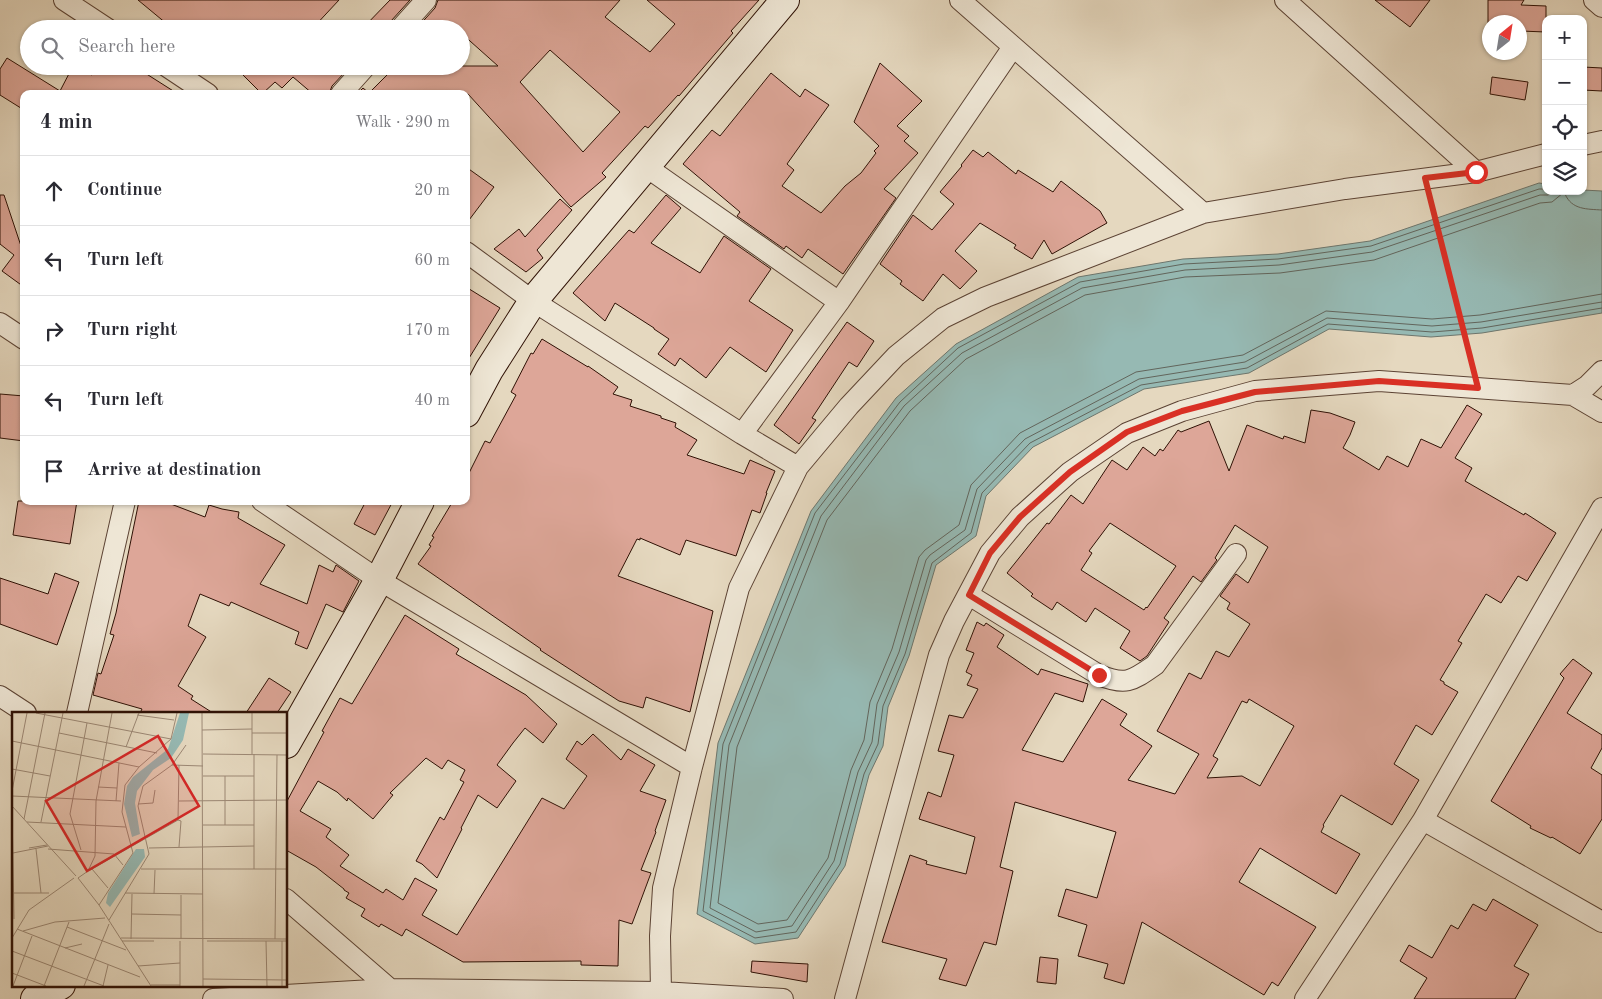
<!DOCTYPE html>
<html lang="en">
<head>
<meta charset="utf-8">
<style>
  body { margin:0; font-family:"Old Standard TT",serif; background:#f7f7f7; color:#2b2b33 }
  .controls { position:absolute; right:15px; top:15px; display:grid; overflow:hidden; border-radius:10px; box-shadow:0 1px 4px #0004 }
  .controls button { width:45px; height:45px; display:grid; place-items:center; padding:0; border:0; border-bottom:1px solid #e1e1e2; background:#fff; color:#2b2b33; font:25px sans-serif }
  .compass { position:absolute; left:1482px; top:15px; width:45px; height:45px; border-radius:50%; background:#fff; box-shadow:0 1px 4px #0004; rotate:30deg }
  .stop { position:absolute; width:15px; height:15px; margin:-11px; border:4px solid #d93025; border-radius:50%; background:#fff }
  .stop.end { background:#d93025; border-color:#fff; box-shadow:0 1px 5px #0008 }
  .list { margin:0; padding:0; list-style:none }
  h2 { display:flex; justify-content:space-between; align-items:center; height:65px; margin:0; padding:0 20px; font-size:21px }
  h2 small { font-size:16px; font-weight:400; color:#7c7c81 }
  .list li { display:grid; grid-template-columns:32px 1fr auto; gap:15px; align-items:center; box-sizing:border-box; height:70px; padding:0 20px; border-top:1px solid #e1e1e2 }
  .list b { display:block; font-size:19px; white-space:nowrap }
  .list em { font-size:16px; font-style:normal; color:#7c7c81 }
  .icon { flex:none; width:28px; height:28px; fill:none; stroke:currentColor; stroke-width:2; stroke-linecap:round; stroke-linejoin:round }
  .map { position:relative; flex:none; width:1602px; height:999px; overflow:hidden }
  .search { position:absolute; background:#fff; box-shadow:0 1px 4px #0004; left:20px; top:20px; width:450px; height:55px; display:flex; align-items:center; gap:12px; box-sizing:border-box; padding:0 18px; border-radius:28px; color:#7c7c81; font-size:19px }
  .panel { position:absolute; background:#fff; box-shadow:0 1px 4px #0004; left:20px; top:90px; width:450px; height:415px; border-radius:10px }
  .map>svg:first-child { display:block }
  .water { fill:#96b9b3; stroke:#6d766d }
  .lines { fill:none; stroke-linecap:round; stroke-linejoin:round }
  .shore { stroke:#62655c; stroke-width:1 }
  .building { fill:#dda698; stroke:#2f1105; fill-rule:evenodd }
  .street-casing { stroke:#5c4334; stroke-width:22 }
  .secondary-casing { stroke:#2f1105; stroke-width:30 }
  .path { stroke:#2f1105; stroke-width:3; stroke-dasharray:4 2.5; stroke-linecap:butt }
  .street { stroke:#eee6d5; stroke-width:20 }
  .secondary { stroke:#eee6d5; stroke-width:28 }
  .route { stroke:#d93025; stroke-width:6 }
  .inset-road { fill:none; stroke:#9c8875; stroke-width:1 }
  .view { fill:#d62828; fill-opacity:0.15; stroke:#d62828; stroke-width:2.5 }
  .inset-edge { fill:none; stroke:#2f1105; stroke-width:2.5 }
</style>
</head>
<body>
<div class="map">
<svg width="1602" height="999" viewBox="0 0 1602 999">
  <rect width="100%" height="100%" fill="#e5d8bf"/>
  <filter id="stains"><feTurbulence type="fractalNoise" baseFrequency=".004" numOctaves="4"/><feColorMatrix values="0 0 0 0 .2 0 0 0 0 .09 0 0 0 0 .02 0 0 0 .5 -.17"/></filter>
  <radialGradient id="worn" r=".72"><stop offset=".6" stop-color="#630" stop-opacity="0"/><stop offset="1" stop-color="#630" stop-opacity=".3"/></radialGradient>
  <path class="water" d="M1539,183L1546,184V191H1583V190L1602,191V313L1482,333L1431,337L1329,329L1249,373L1144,389L1033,447L986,496L976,536L936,565L909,656L888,707L883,746L869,775L845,866L798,938L755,944L697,914L718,743L811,511L896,398L956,344L1078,277L1183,259L1278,254L1370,241Z"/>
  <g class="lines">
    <path class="shore" d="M1546,189H1539L1371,246L1278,259L1184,264L1080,282L958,348L900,402L815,513L723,744L703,911L755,938L796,932L840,864L864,774L878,744L883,706L905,654L932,563L971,533L982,493L1030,443L1141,385L1247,368L1328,324L1432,332L1482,328L1602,308
      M1554,191L1548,195H1540L1372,252L1279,265L1185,270L1082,288L962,353L904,406L821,516L729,745L710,908L756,932L792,926L834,861L858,772L872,742L877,704L899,652L926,560L930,555L965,530L977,489L1025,439L1139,379L1245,362L1327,318L1432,326L1481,322L1602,302
      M1602,210C1587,209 1572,210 1565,194L1563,193L1552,202L1540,203L1374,260L1280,273L1185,277L1085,295L966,359L910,411L827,520L737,747L718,903L758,924L787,920L828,858L851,770L864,740L870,702L892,649L919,557L925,550L959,525L971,485L1020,433L1136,372L1243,355L1326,311L1432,319L1480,315L1602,294"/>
  </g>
  <path class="building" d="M138,0H339L312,29H173Z
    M390,0H410L391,21L388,29H362Z
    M438,0H620L605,17L650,52L675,24L647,0H759L731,31L733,33L679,96L678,95L648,128L645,126L602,173L606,177L571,207L468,94H357L363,88L369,93L396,66H498L461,33V29H416L435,8ZM550,50L620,112L583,152L520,82Z
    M1375,0H1430L1410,27Z
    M1488,0H1524L1521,5L1546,6V32L1520,31V22H1490V30H1488Z
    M7,58L60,91L73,66L92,75L97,66H134L178,94H24V110L0,95V69Z
    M880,63L922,101L897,126L909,136L904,141L918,153L884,189L896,198L843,274L808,249L802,258L786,246L784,249L737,216L740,212L683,164L712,130L720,136L771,73L800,97L805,89L829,105L787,164L794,170L782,186L821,213L845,186L861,173L876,153L874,151L879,146L854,122Z
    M234,66H338L345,72L332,86L329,94H313L293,77L282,88L275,82L262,94Z
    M1583,67L1602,68V91L1583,90Z
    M1492,77L1528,82L1525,100L1490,94Z
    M973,150L983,157L988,152L1016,174L1018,170L1053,192L1061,181L1100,211L1107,223L1052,254L1044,240L1032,259L1014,248L1016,245L980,223L955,251L977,271L960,289L943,274L923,301L900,284L902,281L880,264L913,215L932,230L954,204L940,192L962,166L961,165Z
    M466,167L494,187L466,224Z
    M0,195H4L21,246L24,242V287L2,271L14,255L0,244Z
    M666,195L681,208L651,243L700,273L724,236L771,269L749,301L793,330L766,372L730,347L706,378L680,358L675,366L658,354L669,339L654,329V328L615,303L605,321L573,293L629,230L634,233Z
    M560,199L572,210L537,250L543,258L526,272L494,249L519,229L525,237Z
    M466,287L500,308L466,363Z
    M847,322L874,341L857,367L849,362L812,418L816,420L799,444L774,425Z
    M542,339L588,367V366L618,387L613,394L632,400L630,406L661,416V418L676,423L675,427L697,440L687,455L744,474L750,460L775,471L766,493H767L760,513L752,510L736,556L686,540L680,555L640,538V540L637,539L618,576L713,611L690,712L646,697L643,708L619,701L540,650L541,649L418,564L431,546L429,545L434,537L432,536L453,501H466V479L485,441L490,443L516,395L511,392L531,353L533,354Z
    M0,394L24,396V441L0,438Z
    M1467,405L1482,414L1455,458L1472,468L1465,481L1524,515L1525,513L1556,533L1527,581L1518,576L1501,603L1486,594L1458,641L1462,643L1440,680L1444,682V684L1458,692L1432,735L1416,725L1394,764L1419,780L1392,825L1341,795L1323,825L1324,826L1321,832L1360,854L1336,894L1260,848L1239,882L1316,927L1278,986L1272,982L1264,995L1142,922L1124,984L1104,978L1108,964L1078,956L1087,925L1058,916L1066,889L1097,898L1116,832L1015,802L1000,867L1013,871L996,945L984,942L966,986L939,979L947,959L882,942L910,855L927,861L926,864L966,874L975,837L919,819L928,792L941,797L954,755L938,751L949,715L963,718L978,689L967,685L972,675L966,672L974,653L966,650L977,622L984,626L986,623L1004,635L997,647L1038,675L1041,669L1088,684L1083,702L1055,693L1022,750L1063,762L1102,699L1127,714L1120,725L1152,746L1128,780L1175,794L1199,754L1157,731L1189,673L1201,679L1216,651L1229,657L1250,624L1227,609L1230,603L1220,596L1236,574L1248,583L1268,547L1235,525L1215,558L1217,560L1201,582L1193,576L1164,618L1169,622L1147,656L1140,661L1120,648L1130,631L1095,608L1086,622L1057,602L1052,610L1031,596L1033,594L1007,573L1047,523L1049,524L1071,495L1083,504L1112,460L1127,470L1143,447L1155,456L1160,449L1163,451L1178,430L1181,432L1209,421L1229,471L1247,425L1283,439L1284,436L1305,443L1311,410L1330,413L1355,422L1350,435L1343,448L1379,470L1387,456L1408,467L1421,439L1441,448ZM1110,523L1176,566L1147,608L1146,607L1144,610L1081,570L1092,553L1089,551ZM1249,699L1294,726L1260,786L1242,776L1207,778L1218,759L1213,756L1242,701L1247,703Z
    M18,501H77L70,544L13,535Z
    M139,501H163L205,517L209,505L222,509L239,512L238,518L285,545L260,584L307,604L319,565L333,572L336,565L359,581L343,612L326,604L307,649L295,644L299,632L231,602L229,606L200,594L188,626L206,637L178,686L193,696L191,699L213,713H140L142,709L93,695L98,673L101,674L114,635L110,634L116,613Z
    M366,501H393L375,535L354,524Z
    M55,573L79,582L57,645L0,624V578L48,594Z
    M405,615L459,649L456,654L526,695L557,724L543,743L525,728L513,743L497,765L516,781L497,808L478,795L461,828L462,829L437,878L422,864L416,861L440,817L444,820L464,782L460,780L465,770L448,760L442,769L426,758L390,793L393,795L373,819L348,798L347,801L337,792L318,781L300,811L331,829L326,837L349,855L340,866L383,893L386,889L403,900L415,878L437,890L422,915L457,935L542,798L564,809L587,776L566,759L577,741L582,745L593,734L621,760L628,749L655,765L640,791L666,800L655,831L656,832L641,870L651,873L632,924L619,920L618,966L581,965V961L463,962L406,929L402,936L381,924L379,927L361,916L365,909L346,898L349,893L344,890V889L316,867L286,850V803L324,732L322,731L340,698L352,704Z
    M1573,659L1592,673L1567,713L1602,735V748L1591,768L1602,775V819L1580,854L1552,837L1551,838L1530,828L1531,826L1491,801L1564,678L1560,674Z
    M269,678L291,692L277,713H246Z
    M1493,899L1538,925L1514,966L1529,974L1515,999H1414L1427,978L1400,961L1409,945L1432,958L1451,925L1458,929L1473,904L1486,911Z
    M1040,957L1058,959L1056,984L1037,982Z
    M752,961L808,964L807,982L751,972Z"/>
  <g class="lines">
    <defs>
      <path id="street" d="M64,0L108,29
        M960,0L1203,213
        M1285,0L1476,172
        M1594,0L1602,7
        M400,29L426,0
        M166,66L208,94
        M341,94L366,66
        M1583,145L1602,141
        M645,166L839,302
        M466,252L533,301L742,434L798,467
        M0,323L24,339
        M1573,395L1587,386L1602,371
        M742,434L839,302L1013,47
        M262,501L379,580L692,767
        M969,595L1099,675C1126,686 1132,681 1155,665L1236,554
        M0,696L26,713
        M77,713L125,501
        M1423,820L1602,922
        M286,899L390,989V995
        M213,999L390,989L661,992L783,999
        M658,999L661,992L660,936L663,888L692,767L739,588L798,467L849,406L896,356L943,318L986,297L1203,213L1345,189L1476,172L1546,154
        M845,999L939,655L954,621L990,553L1020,517L1070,472L1127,433L1182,411L1255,391L1379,381L1573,395L1602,412
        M1305,999L1423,820L1602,508"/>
      <path id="secondary" d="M466,413L489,370L533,301L785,0
        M286,744L379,580L420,501
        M35,999L61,985"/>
    </defs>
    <use href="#street" class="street-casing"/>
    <use href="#secondary" class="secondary-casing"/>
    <path class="path" d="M1430,197L1472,366"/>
    <use href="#street" class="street"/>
    <use href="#secondary" class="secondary"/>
  </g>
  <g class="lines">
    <path class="route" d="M1099,675L969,595L990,553L1020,517L1070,472L1127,432L1182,411L1255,392L1379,381L1478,388L1425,178L1476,172"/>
  </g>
  <g transform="translate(12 712)">
    <rect width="275" height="275" fill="#e5d8bf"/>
    <path d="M168,1H177L171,28L159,46L141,58L125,79L123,91L128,122L120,125L112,92L115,74L121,65L156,37ZM124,137H132L133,145L98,195L94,191L96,181Z" fill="#96b9b3"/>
    <path class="inset-road" d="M24,1L159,27M190,1L191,274M125,3L162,8M190,18L240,17M47,21L145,41M240,21H275M0,29L127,55M114,35L127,1M191,42L275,43M240,42V1M242,42V157M160,53L174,33M0,57L38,64M191,64H242M86,75L105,76M0,79L15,1M0,84L109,89M104,89L107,51M167,89L275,88M126,92L141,91L143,78M0,94L64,164M0,96L2,207M12,107L33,1M166,108L169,109L167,135M15,110L114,115M29,110L51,1M191,113H242M213,113V64M17,136L35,133M137,136L242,134M24,137L29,181M36,137L102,142L111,153M69,138L58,102L75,11M1,141L36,134M80,157L96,176M129,157H275M78,158L166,108L167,53M66,166L76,159L83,144L84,89L100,1M66,166L87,193L139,274M0,181H37M113,181L191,182M142,182L143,158M169,183V227M87,193L121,141L110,100L113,73L127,55L159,27L165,1M120,202L169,203M97,208L137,142L126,94L131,74L160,53L191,54M55,215L114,238M5,217L128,265M11,219L43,210L93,206M0,226L17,198L62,166M109,226L275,227M119,227L120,182M263,227L265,43M110,229H142M195,229H275M254,229L255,274M270,229V274M53,236L70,232M0,239L92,274M126,254L168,251M0,261L34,274M191,267L275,268M139,273H168M1,274L20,224M32,274L57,210M72,274L97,212M91,274L96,253M168,274V229"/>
    <path class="view" d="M146,24L187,94L75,159L34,89Z"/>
    <rect width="275" height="275" class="inset-edge"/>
  </g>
  <rect width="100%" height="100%" filter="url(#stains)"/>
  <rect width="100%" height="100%" fill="url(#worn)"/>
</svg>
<div class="controls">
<button>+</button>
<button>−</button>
<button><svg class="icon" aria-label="locate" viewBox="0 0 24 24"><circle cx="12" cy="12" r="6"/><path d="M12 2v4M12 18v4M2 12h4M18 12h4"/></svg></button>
<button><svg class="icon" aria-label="layers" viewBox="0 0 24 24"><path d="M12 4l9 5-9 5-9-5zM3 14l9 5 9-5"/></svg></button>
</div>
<svg class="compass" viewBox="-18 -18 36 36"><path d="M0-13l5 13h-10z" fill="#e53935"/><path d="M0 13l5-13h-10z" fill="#7c7c81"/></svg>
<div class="stop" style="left:1476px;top:172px"></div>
<div class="stop end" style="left:1099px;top:675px"></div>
<div class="search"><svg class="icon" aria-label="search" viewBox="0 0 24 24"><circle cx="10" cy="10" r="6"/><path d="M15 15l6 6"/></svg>Search here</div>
<section class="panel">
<h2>4 min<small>Walk · 290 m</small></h2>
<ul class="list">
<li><svg class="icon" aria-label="ahead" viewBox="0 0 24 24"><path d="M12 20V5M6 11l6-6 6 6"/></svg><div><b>Continue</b></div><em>20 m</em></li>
<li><svg class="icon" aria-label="left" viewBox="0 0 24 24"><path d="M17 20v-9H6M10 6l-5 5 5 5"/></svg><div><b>Turn left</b></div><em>60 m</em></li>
<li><svg class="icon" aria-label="right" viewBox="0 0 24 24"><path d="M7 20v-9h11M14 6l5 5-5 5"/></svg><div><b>Turn right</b></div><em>170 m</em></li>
<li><svg class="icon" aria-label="left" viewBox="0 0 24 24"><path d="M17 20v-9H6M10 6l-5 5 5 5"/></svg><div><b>Turn left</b></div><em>40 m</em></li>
<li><svg class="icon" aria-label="arrive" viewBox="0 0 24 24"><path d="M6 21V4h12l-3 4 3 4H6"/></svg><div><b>Arrive at destination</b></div></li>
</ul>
</section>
</div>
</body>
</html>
